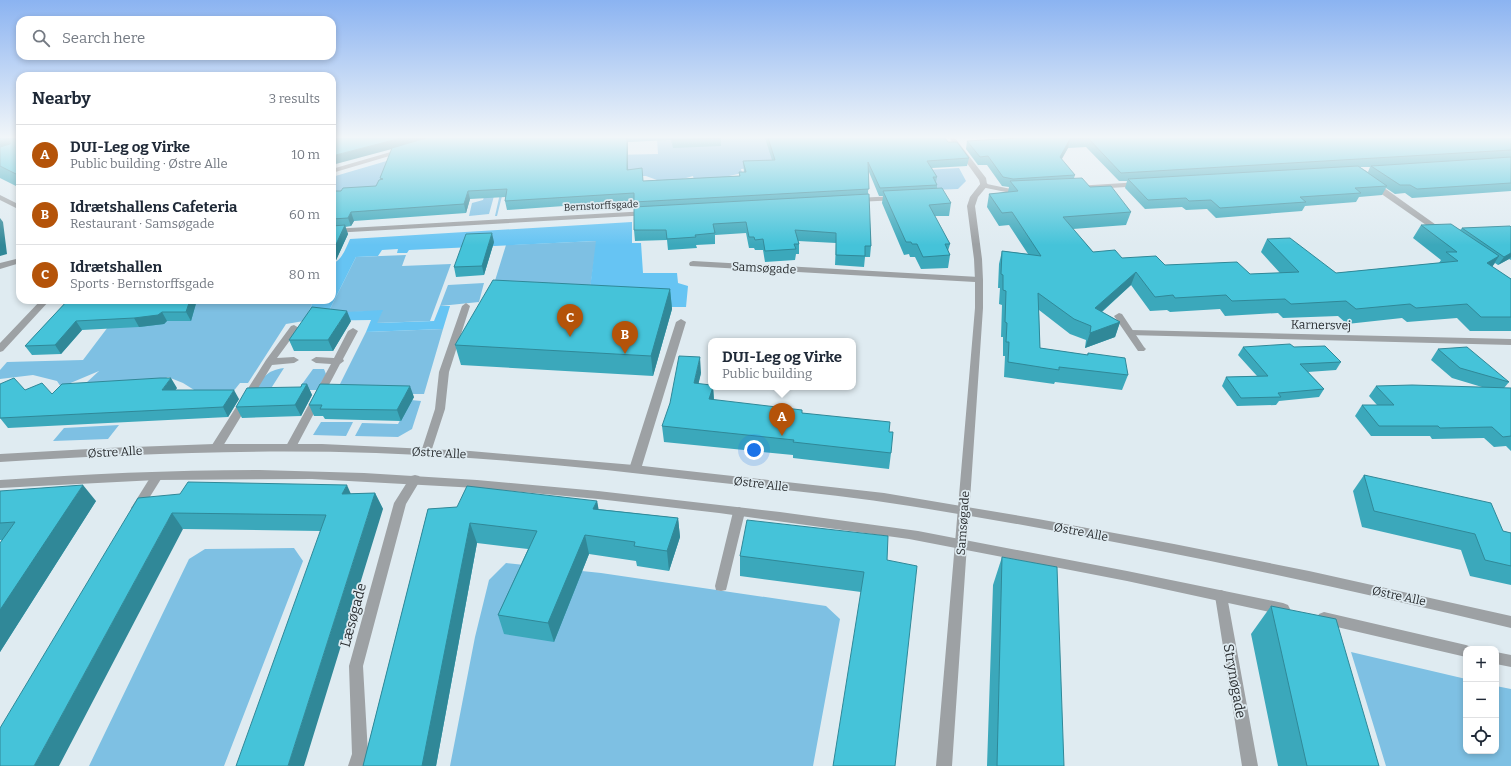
<!DOCTYPE html>
<html lang="en">
<head>
<meta charset="utf-8">
<style>
  body { margin:0; font-family:Bitter,serif; background:#f2f2f3; color:#1f2937 }
  .controls { position:absolute; right:12px; bottom:12px; display:grid; overflow:hidden; border-radius:8px; box-shadow:0 2px 6px #0003 }
  .controls button { width:36px; height:36px; display:grid; place-items:center; padding:0; border:0; border-bottom:1px solid #e0e1e3; background:#fff; color:#1f2937; font:20px sans-serif }
  .you { position:absolute; left:754px; top:450px; width:14px; height:14px; margin:-10px; border:3px solid #fff; border-radius:50%; background:#1a73e8; box-shadow:0 0 0 6px #1a73e833 }
  .badge { display:grid; place-items:center; width:26px; height:26px; border-radius:50%; background:#b45309; color:#fff; font-size:13px; font-weight:700 }
  .pin { position:absolute; translate:-50% -33px; filter:drop-shadow(0 1px 2px #0008) }
  .pin::after { content:''; position:absolute; top:21px; width:14px; height:12px; background:inherit; clip-path:polygon(0 0,100% 0,50% 100%) }
  .popup { position:absolute; left:708px; top:338px; width:148px; height:52px; box-sizing:border-box; display:grid; place-content:center; border-radius:8px; background:#fff; filter:drop-shadow(0 1px 3px #0005); font-size:13px; white-space:nowrap; color:#747a83 }
  .popup b { font-size:15px; color:#1f2937 }
  .popup::after { content:''; position:absolute; left:50%; top:100%; margin-left:-8px; border:8px solid transparent; border-top-color:#fff }
  .list { margin:0; padding:0; list-style:none }
  h2 { display:flex; justify-content:space-between; align-items:center; height:52px; margin:0; padding:0 16px; font-size:17px }
  h2 small { font-size:13px; font-weight:400; color:#747a83 }
  .list li { display:grid; grid-template-columns:26px 1fr auto; gap:12px; align-items:center; box-sizing:border-box; height:60px; padding:0 16px; border-top:1px solid #e0e1e3 }
  .list b { display:block; font-size:15px; white-space:nowrap }
  .list p { margin:0; font-size:13px; white-space:nowrap; color:#747a83 }
  .list em { font-size:13px; font-style:normal; color:#747a83 }
  .icon { flex:none; width:22px; height:22px; fill:none; stroke:currentColor; stroke-width:2; stroke-linecap:round; stroke-linejoin:round }
  .map { position:relative; flex:none; width:1511px; height:766px; overflow:hidden }
  .search { position:absolute; background:#fff; box-shadow:0 2px 6px #0003; left:16px; top:16px; width:320px; height:44px; display:flex; align-items:center; gap:10px; box-sizing:border-box; padding:0 14px; border-radius:12px; color:#747a83; font-size:15px }
  .panel { position:absolute; background:#fff; box-shadow:0 2px 6px #0003; left:16px; top:72px; width:320px; height:232px; border-radius:12px }
  .map>svg:first-child { display:block }
  .green { fill:#7ec0e3 }
  .forest { fill:#66c4f3 }
  .lines { fill:none; stroke-linecap:round; stroke-linejoin:round }
  .service { fill:#9da1a4; fill-rule:evenodd }
  .minor { fill:#9da1a4; fill-rule:evenodd }
  .tertiary { fill:#9da1a4; fill-rule:evenodd }
  .wall { fill:#3ba8bb; fill-rule:evenodd }
  .shaded-wall { fill:#308898 }
  .building { fill:#45c3d9; stroke:#308898 }
  .labels { text-anchor:middle; stroke-width:3.5; stroke-linejoin:round; paint-order:stroke }
  .far-street-label { font-size:10px; fill:#2a2e31; stroke:#dfebf1 }
  .street-label { font-size:12px; fill:#2a2e31; stroke:#dfebf1 }
  .near-street-label { font-size:14px; fill:#2a2e31; stroke:#dfebf1 }
</style>
</head>
<body>
<div class="map">
<svg width="1511" height="766" viewBox="0 0 1511 766">
  <rect width="100%" height="100%" fill="#dfebf1"/>
  <path class="green" d="M657,138H847L758,167L741,169L742,173L695,184L693,176L679,180L658,193L657,180L646,176H638L502,196L497,216H495L505,171L332,200V177L390,160L658,154Z
    M959,168L966,181L958,189L933,190L926,170Z
    M494,196L489,214L469,216L472,203L483,200L484,197Z
    M597,241L589,296L489,300L506,245Z
    M406,255L402,266L451,264L430,321L376,323L382,311L328,313L356,257Z
    M484,283L479,302L440,306L448,285Z
    M157,300H314L304,321L286,324L248,383H240L232,393H199L183,383L168,377L155,384L73,395L99,371L61,387L57,381L33,375L0,379V370L7,362L83,360L111,323Z
    M443,329L424,394H369L339,386L366,332Z
    M284,368L270,390L254,392C264,377 265,371 284,368Z
    M313,369H324L326,374L317,390H302L300,387Z
    M411,400L421,401L412,429L398,437L355,436L362,423L398,424Z
    M321,422H353L346,436L313,435Z
    M119,425L108,439L53,441L64,428Z
    M294,548L303,561L224,766H89L189,559L205,549Z
    M506,563L601,573L826,606L840,619L813,766H450L475,637L489,580Z
    M1351,652L1466,679V751H1496V686L1511,689V766H1386Z"/>
  <path class="forest" d="M632,222V243H641L643,273H677L678,283L688,286L686,307H668L589,296L596,241L409,250L407,253H397L398,249L382,250L378,256L356,257L328,313L383,310L377,323L434,321L440,306H450L443,329L366,332L371,320L304,321L314,300H332V264C342,260 346,248 350,239Z"/>
  <g class="lines">
    <path class="service" d="M981,183H987L988,185L978,197L975,206L982,259L983,280L979,283L975,280L974,259L967,206L970,197Z
      M466,303L470,306L449,372L445,409L431,452L430,455H422L421,452L435,409L439,372L462,306Z
      M1119,313L1122,314L1144,347L1146,349L1144,351H1138L1114,316Z
      M681,319L686,322L641,469L639,472L635,473L631,472L629,469L676,322Z
      M294,325L299,328L277,358L294,357L299,360L294,363L272,365L220,451H212L211,448L212,445L266,360L291,326Z
      M353,328L358,331L343,359L344,361L340,364L294,451H286L285,448L331,364L316,363L311,360L316,357L334,358L348,331Z
      M739,507L743,509L745,512L727,586L726,590L721,591L716,590L715,586L733,512L735,509Z"/>
    <path class="minor" d="M949,138H955L986,178L987,184L1011,189H1025V193H1011L981,187L979,180Z
      M401,149L403,150V152L332,173V169Z
      M1140,182H1143V186L1076,190L1072,188L1076,186Z
      M1370,182H1376L1446,232L1442,234H1439L1370,186Z
      M0,195L20,205V210L0,200Z
      M896,196L900,198L899,200L856,202L852,200L856,198Z
      M647,211H650V215L332,233V229Z
      M20,258V263L0,269V263Z
      M693,261L979,277L983,280V308L952,766H936L975,308V282L690,266L689,264L690,262Z
      M41,300H50L3,351L0,352V343Z
      M1131,330L1511,339V345L1128,335L1126,333L1128,331Z
      M157,472L161,473L163,476L161,479L141,511L137,513L133,511L131,508L133,505L153,473Z
      M415,475L419,476L421,479L406,504L363,666L368,754L364,766H348L352,754L349,666L394,503L411,476Z
      M1221,590L1226,592L1227,596L1258,766H1242L1215,596L1216,592Z"/>
    <path class="tertiary" d="M214,444H322L470,451L634,465L884,493L1038,519L1174,544L1309,571L1511,616V628C1312,581 1112,538 910,506C842,495 773,489 704,481C595,468 485,457 376,453C250,449 125,454 0,462V454L107,448Z
      M260,470L364,473L477,480L598,491L780,512L918,531L1127,571L1283,603L1288,605L1290,609L1288,613L1283,615L1127,581L909,539L719,513L598,499L477,488L312,479L156,480L0,488V480C87,474 173,470 260,470Z
      M1324,612L1466,645L1471,647L1472,649H1466V657L1324,624L1319,622L1317,618L1319,614Z
      M1496,652L1511,655V667L1496,664Z"/>
  </g>
  <path class="wall" d="M0,138H20V188L0,178Z
    M332,138H721V146L673,148L671,140L628,142V169L643,181L739,176V172H744L743,161L772,160L765,138H945L948,142L969,158L967,166L932,168L937,177L936,182L937,185V188L951,203L949,216H935L950,244L948,251L950,255L948,268L921,269L915,257H910L909,254L904,255L882,203L883,196H879L869,172L868,194L871,246L870,257H865L864,267L835,265L836,243L798,241L799,244V254H796L795,260L765,262L763,250H755L754,248H749L746,233L715,235V244L696,245L697,248L668,250L667,240L635,241L634,230L635,207L634,201L507,210L505,201L506,197L470,199L466,213L354,221L351,226L345,227L348,234L332,269V192L376,186L380,180V178L392,149Z
    M1018,138H1511V191L1412,198L1405,193L1395,194L1386,188L1382,195L1359,197L1356,202L1305,206L1302,211L1216,218L1207,209L1186,210L1182,207L1145,209L1125,188L1127,181H1119L1086,147L1068,148L1061,159L1075,175L1074,178L1131,212L1126,225L1073,229L1093,252L1122,258L1165,265L1250,274L1280,273L1261,252L1267,239L1336,273L1439,263L1441,260L1413,238L1421,225L1460,230L1462,228L1511,227V260L1509,259L1498,265L1495,263L1492,267L1511,279V331H1470L1457,318L1407,322L1402,318L1347,324L1338,316L1283,318L1278,313L1225,316L1220,309L1170,312L1167,310L1150,311L1131,285L1102,312L1120,322L1115,337L1085,348L1086,340L1070,334L1039,310L1040,348L1087,355L1088,353L1128,375L1122,390L1055,382L1054,384L1004,377L1005,356H1003V337H1001L1002,305L999,304L1000,288H998L999,264L1002,251L1028,254L1009,225L999,226L987,207L989,194L1008,192L1009,187L1002,186L987,165H978L966,149L967,141ZM1360,167H1370L1368,172Z
    M494,242L484,275L456,277L454,267Z
    M670,289L672,309L653,376L461,365L455,345Z
    M68,300H197L191,321H167L164,324L139,327L82,330L61,354L32,355L25,346Z
    M351,321L333,351H294L289,340Z
    M1243,347H1294L1341,362L1336,370L1308,372L1324,389L1319,397L1279,401L1276,405L1237,406L1222,386L1226,377L1257,376L1238,355Z
    M1438,349L1509,382L1504,388H1511V451L1506,446L1494,447L1484,438L1432,439L1430,436H1371L1355,416L1362,405H1377L1369,396L1376,386L1482,387L1452,378L1431,360Z
    M701,373L698,384L713,387L714,400L802,413L889,432L891,453L889,469L793,458V455L664,442L662,426Z
    M307,384L312,395L301,416L242,418L236,407L301,387Z
    M177,388L175,390L239,399L228,417L8,428L0,418L25,390L52,394Z
    M414,397L401,421L325,419L323,416H314L309,405Z
    M1364,475L1503,531L1511,533V585L1470,576L1461,550L1362,527L1353,491Z
    M0,491L96,501L0,652V543L2,540H0Z
    M375,493L383,509L320,531L183,529L138,498L351,494Z
    M597,501L598,509L678,518L680,537L669,571L637,566L636,561L589,554L554,642L504,634L498,615L528,549L477,543L436,766H363L428,509Z
    M740,556L887,560L861,592L740,576Z
    M1002,557L1064,766H987L993,585Z
    M1271,606L1379,766H1278L1251,634Z"/>
  <path class="shaded-wall" d="M9,138H10L20,153L0,161V141Z
    M401,138H433L332,165V156Z
    M627,138L628,142V178L627,170Z
    M1070,139L1068,148L1058,166L1060,157Z
    M468,191L470,199L466,213L464,204Z
    M351,212L354,221L351,226L348,218Z
    M0,218L3,222L7,254L0,256Z
    M345,225L348,234L332,269V253Z
    M492,233L494,242L484,275L482,266Z
    M1511,253V257L1509,259L1498,265L1504,257Z
    M1499,256L1490,270L1487,263Z
    M1136,272L1131,285L1090,322L1095,308Z
    M670,289L672,309L653,376L651,356Z
    M190,300H197L191,321L186,312Z
    M347,311L351,321L333,351L328,340Z
    M162,312L167,321L164,324L139,327L134,318Z
    M76,321L82,330L61,354L55,345Z
    M1120,322L1115,337L1085,348L1090,333Z
    M700,357L701,373L695,399L694,383Z
    M171,378L177,388L168,400L162,390Z
    M307,384L312,395L301,416L295,405Z
    M410,386L414,397L401,421L397,410Z
    M713,387L714,401L709,399Z
    M234,390L239,399L228,417L223,407Z
    M83,485L96,501L0,652V610Z
    M347,485L354,501L342,494Z
    M375,493L383,509L304,766H288Z
    M597,501L601,521L593,509Z
    M172,513L183,529L59,766H34Z
    M678,518L680,537L669,571L667,551Z
    M470,523L477,543L436,766H422Z
    M585,535L589,554L554,642L548,623Z"/>
  <path class="building" d="M0,138H9L0,141Z
    M10,138H20V176L0,166V147L10,144Z
    M332,138H401L332,156Z
    M426,138H627V170L642,168L643,181L740,176L739,172H746L743,161L775,160L768,138H945L948,142H957L969,158L927,161L937,177H933L937,185L880,188L868,162L869,189L634,202V193L505,201L507,189L468,191L464,204L351,212L348,218L332,219V192L333,191H341L343,188L376,186L379,180L383,179L380,178L392,148Z
    M672,138H721L673,140Z
    M1019,138H1511V150L1121,173L1088,138L1070,139L1060,157L1075,175L1013,179L1003,177L988,156L980,157L967,141Z
    M1511,157V183L1417,189L1410,185H1400L1371,166Z
    M1358,166L1387,186L1355,188L1361,193L1300,197L1306,202L1220,208L1211,200L1189,201L1186,198L1148,200L1128,179Z
    M1082,178L1090,187L1111,186L1131,212L1063,217L1093,252L1115,250L1122,258L1156,256L1165,265L1237,262L1250,274L1299,272L1267,239L1290,238L1336,273L1458,261L1446,252H1457L1421,225L1451,224L1499,256L1487,263L1511,279V317H1481L1467,304L1416,308L1410,304L1356,309L1346,301L1291,304L1285,299L1232,301L1226,295L1175,298L1173,295L1155,297L1136,272L1095,308L1120,322L1090,333L1091,326L1074,319L1038,293L1040,348L1088,355V353L1125,358L1128,375L1059,367V370L1008,362L1009,342H1006L1007,323L1005,322L1006,291L1003,290V275L1001,274L1002,251L1041,256L1012,212L1002,213L989,194L1018,191L1010,181Z
    M942,188L951,203L929,205L950,244H945L950,255L923,257L917,244H912L911,242H906L883,191Z
    M869,194L871,246H865V256L836,255V233L795,230L799,244H794L796,249L765,251L763,239L755,240L754,237H749L746,222L713,224L715,233L695,235L696,237L667,239L666,230H634V207Z
    M345,225L332,253V226Z
    M1510,226L1511,227V253L1504,257L1462,228Z
    M492,233L482,266L454,267L466,234Z
    M493,280L670,289L651,356L455,345Z
    M68,300H190L186,312H162L158,315L134,318L76,321L55,345L25,346Z
    M312,307L347,311L328,340H289Z
    M1290,344L1294,347L1325,346L1341,362L1300,364L1324,389L1278,393L1281,397L1241,398L1226,377L1268,376L1243,347Z
    M1467,347L1509,382L1460,368L1438,349Z
    M679,356L700,357L694,383L711,385V387H713L709,399L802,410V413L890,422L889,432H893L891,453L793,442L794,440L662,426L670,403Z
    M14,378L25,390L42,383L52,394L62,384L160,378H171L162,390H234L223,407L0,418V384Z
    M302,384H307L295,405L236,407L247,388L301,387Z
    M320,384L410,386L397,410L320,409L322,405H309Z
    M1412,385L1511,388V436L1503,437L1492,427L1440,428L1438,426H1379L1362,405H1394L1376,386Z
    M1364,475L1491,503L1503,531L1511,533V566L1485,560L1475,534L1374,511Z
    M188,482L347,485L342,494L375,493L288,766H236L326,515L172,513L34,766H0V728L138,498L180,494Z
    M83,485L0,610V543L15,522L0,523V491Z
    M467,486L597,501L593,509L678,518L667,551L634,546L635,542L585,535L548,623L498,615L537,531L470,523L422,766H363L428,509L457,507Z
    M747,520L888,536L887,560L917,566L895,766H833L864,572L740,556Z
    M1002,557L1057,567L1064,766H997Z
    M1271,606L1336,619L1379,766H1307Z"/>
  <linearGradient id="sky" x2="0" y2="1"><stop stop-color="#8bb3f1"/><stop offset="0.56" stop-color="#f1f6f9"/><stop offset="1" stop-color="#f1f6f9" stop-opacity="0"/></linearGradient>
  <rect width="1511" height="245" fill="url(#sky)"/>
  <g class="labels">
    <g class="far-street-label">
      <text transform="translate(601 205) rotate(-3)" y="4">Bernstorffsgade</text>
    </g>
    <g class="street-label">
      <text transform="translate(764 268) rotate(3)" y="4">Samsøgade</text>
      <text transform="translate(1321 325) rotate(1)" y="4">Karnersvej</text>
      <text transform="translate(115 452) rotate(-3)" y="4">Østre Alle</text>
      <text transform="translate(439 453) rotate(3)" y="4">Østre Alle</text>
      <text transform="translate(761 484) rotate(7)" y="4">Østre Alle</text>
      <text transform="translate(963 523) rotate(-86)" y="4">Samsøgade</text>
      <text transform="translate(1081 532) rotate(11)" y="4">Østre Alle</text>
      <text transform="translate(1399 596) rotate(12)" y="4">Østre Alle</text>
    </g>
    <g class="near-street-label">
      <text transform="translate(353 615) rotate(-75)" y="5">Læsøgade</text>
      <text transform="translate(1235 681) rotate(80)" y="5">Strynøgade</text>
    </g>
  </g>
</svg>
<div class="controls">
<button>+</button>
<button>−</button>
<button><svg class="icon" aria-label="locate" viewBox="0 0 24 24"><circle cx="12" cy="12" r="6"/><path d="M12 2v4M12 18v4M2 12h4M18 12h4"/></svg></button>
</div>
<div class="you"></div>
<div class="pin badge" style="left:782px;top:436px">A</div>
<div class="popup"><b>DUI-Leg og Virke</b>Public building</div>
<div class="pin badge" style="left:625px;top:354px">B</div>
<div class="pin badge" style="left:570px;top:337px">C</div>
<div class="search"><svg class="icon" aria-label="search" viewBox="0 0 24 24"><circle cx="10" cy="10" r="6"/><path d="M15 15l6 6"/></svg>Search here</div>
<section class="panel">
<h2>Nearby<small>3 results</small></h2>
<ul class="list">
<li><span class="badge">A</span><div><b>DUI-Leg og Virke</b><p>Public building · Østre Alle</p></div><em>10 m</em></li>
<li><span class="badge">B</span><div><b>Idrætshallens Cafeteria</b><p>Restaurant · Samsøgade</p></div><em>60 m</em></li>
<li><span class="badge">C</span><div><b>Idrætshallen</b><p>Sports · Bernstorffsgade</p></div><em>80 m</em></li>
</ul>
</section>
</div>
</body>
</html>
